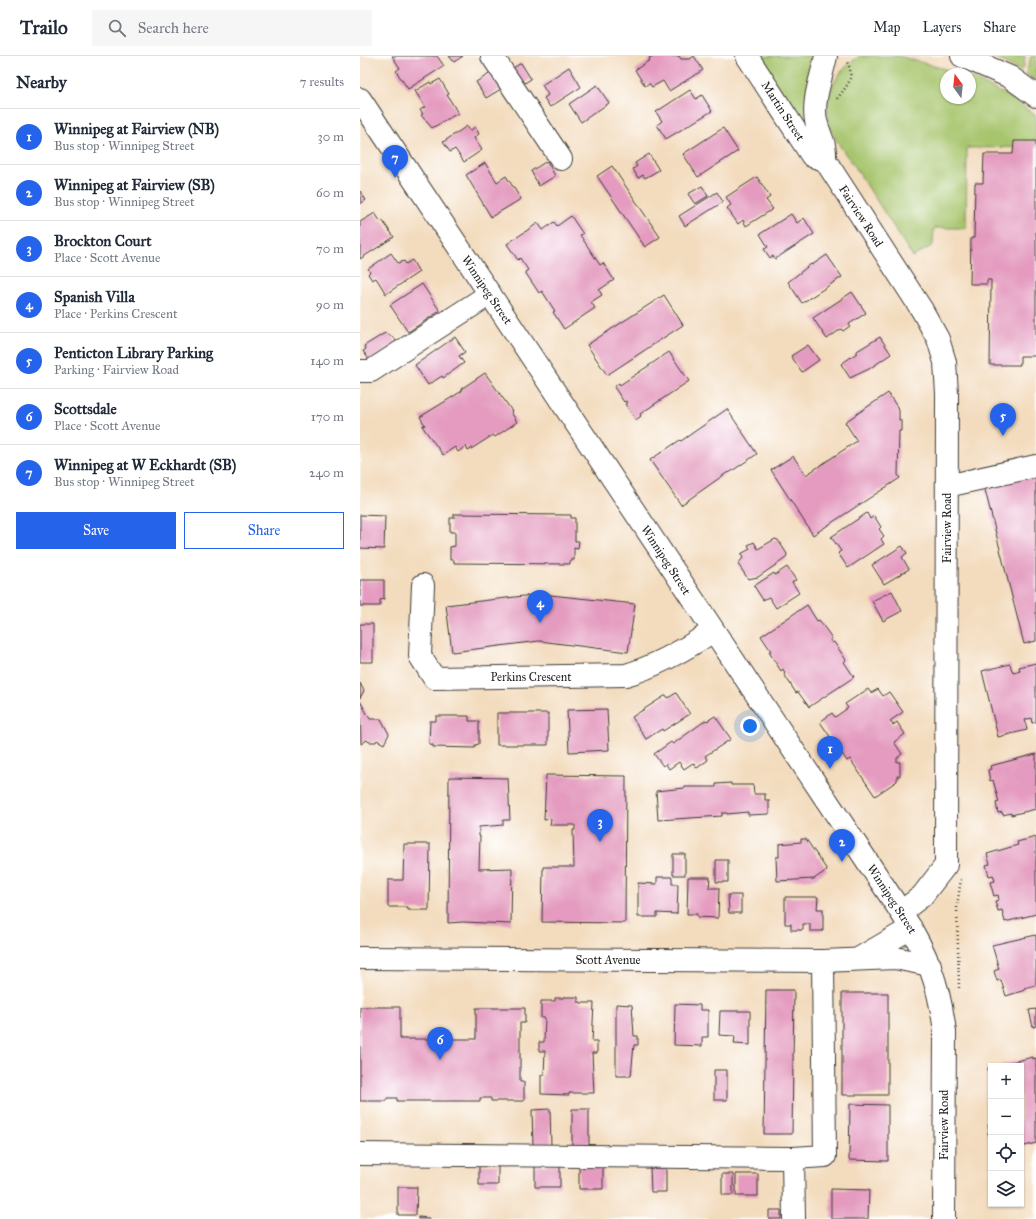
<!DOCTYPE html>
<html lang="en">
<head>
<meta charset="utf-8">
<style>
  body { margin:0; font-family:"IM FELL Great Primer",serif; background:#f6f6f7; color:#1f2937 }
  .controls { position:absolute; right:12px; bottom:12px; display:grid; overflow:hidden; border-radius:0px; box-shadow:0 1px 3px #0004 }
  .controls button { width:36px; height:36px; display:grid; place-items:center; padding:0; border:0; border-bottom:1px solid #e0e1e3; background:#fff; color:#1f2937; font:20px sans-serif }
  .compass { position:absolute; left:580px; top:12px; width:36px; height:36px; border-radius:50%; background:#fff; box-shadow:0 1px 3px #0004; rotate:345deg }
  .you { position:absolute; left:390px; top:670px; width:14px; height:14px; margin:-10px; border:3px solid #fff; border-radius:50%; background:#1a73e8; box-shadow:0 0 0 6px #1a73e833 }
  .badge { display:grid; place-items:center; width:26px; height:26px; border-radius:50%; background:#2563eb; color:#fff; font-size:13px; font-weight:700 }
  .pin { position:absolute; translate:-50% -33px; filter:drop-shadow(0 1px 2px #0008) }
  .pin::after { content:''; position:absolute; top:21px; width:14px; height:12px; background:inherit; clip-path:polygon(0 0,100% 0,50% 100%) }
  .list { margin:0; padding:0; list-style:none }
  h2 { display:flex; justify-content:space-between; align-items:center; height:52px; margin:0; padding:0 16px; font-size:17px }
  h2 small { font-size:13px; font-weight:400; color:#747a83 }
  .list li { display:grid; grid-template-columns:26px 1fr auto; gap:12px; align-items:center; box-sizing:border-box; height:56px; padding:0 16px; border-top:1px solid #e0e1e3 }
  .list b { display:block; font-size:15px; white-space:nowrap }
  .list p { margin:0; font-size:13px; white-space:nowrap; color:#747a83 }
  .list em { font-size:13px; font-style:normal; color:#747a83 }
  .actions { display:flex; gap:8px; padding:12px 16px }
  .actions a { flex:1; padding:9px 0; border:1px solid #2563eb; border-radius:0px; text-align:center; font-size:14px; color:#2563eb }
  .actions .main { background:#2563eb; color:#fff }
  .icon { flex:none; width:22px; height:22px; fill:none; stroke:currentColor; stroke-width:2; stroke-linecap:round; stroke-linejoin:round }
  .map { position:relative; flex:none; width:676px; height:1163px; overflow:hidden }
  header { display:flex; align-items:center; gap:24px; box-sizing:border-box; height:56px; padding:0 20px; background:#fff; border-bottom:1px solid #e0e1e3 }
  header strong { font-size:19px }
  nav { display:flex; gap:22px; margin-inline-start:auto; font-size:14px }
  .search { width:280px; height:36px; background:#f6f6f7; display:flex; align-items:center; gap:10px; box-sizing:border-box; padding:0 14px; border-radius:0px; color:#747a83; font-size:15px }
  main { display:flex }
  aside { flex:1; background:#fff }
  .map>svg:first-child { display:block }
  .green { fill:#a7c56d; stroke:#627044 }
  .building { fill:#e49bbf }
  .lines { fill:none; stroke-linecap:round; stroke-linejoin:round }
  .minor-casing { stroke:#3c3934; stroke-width:24 }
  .major-casing { stroke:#3c3934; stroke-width:24 }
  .path { stroke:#3c3934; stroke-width:2.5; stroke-dasharray:1 3; stroke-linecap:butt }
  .minor { stroke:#fff; stroke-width:22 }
  .major { stroke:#fff; stroke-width:22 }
  .labels { text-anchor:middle; stroke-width:3; stroke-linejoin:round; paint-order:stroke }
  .street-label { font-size:12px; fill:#1c1c1c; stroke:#fff }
</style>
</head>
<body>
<header>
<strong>Trailo</strong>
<div class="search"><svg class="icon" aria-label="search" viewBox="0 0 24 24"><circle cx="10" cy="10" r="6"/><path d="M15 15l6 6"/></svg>Search here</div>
<nav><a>Map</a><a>Layers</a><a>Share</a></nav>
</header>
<main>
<aside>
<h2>Nearby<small>7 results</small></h2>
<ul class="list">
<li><span class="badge">1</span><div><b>Winnipeg at Fairview (NB)</b><p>Bus stop · Winnipeg Street</p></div><em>30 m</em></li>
<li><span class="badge">2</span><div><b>Winnipeg at Fairview (SB)</b><p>Bus stop · Winnipeg Street</p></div><em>60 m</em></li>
<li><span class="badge">3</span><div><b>Brockton Court</b><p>Place · Scott Avenue</p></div><em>70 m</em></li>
<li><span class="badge">4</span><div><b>Spanish Villa</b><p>Place · Perkins Crescent</p></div><em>90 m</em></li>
<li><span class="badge">5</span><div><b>Penticton Library Parking</b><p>Parking · Fairview Road</p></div><em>140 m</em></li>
<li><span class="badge">6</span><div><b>Scottsdale</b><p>Place · Scott Avenue</p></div><em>170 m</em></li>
<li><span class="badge">7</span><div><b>Winnipeg at W Eckhardt (SB)</b><p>Bus stop · Winnipeg Street</p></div><em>240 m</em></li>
</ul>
<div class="actions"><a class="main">Save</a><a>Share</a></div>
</aside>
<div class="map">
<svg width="676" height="1163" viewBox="0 0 676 1163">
  <rect width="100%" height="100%" fill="#fff"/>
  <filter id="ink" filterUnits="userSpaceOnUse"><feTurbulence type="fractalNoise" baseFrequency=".025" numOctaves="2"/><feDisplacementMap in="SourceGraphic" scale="8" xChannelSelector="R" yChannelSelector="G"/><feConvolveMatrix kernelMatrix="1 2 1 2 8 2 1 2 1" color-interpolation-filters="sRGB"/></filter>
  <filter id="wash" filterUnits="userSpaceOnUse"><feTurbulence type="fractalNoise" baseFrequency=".012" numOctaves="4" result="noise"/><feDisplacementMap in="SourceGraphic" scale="16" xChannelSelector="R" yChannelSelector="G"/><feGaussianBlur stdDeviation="0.9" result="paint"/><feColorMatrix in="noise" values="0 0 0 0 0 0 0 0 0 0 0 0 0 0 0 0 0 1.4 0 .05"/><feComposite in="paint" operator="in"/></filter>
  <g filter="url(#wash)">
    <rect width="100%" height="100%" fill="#f3dbbd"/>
    <path class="green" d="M396,0H458L450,77Z
      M500,0H539L599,17L603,18H586V42H610V21L648,40L676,60V91L607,92L606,172H574L573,189L553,201C534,172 516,143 497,114C487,100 474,84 469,67C462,39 477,14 500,0Z
      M632,0H665L664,11L661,15Z
      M671,0H676V25L666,18Z"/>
    <g id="blocks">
      <path class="building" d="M32,0H77L84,10L48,33L36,15L40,12Z
        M89,0H103L94,6Z
        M293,0H319L321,3H330L334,0L343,14L309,35L303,25L292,31L289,27L285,30L275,14L290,4L289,2Z
        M161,7L171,23L160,30L150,14Z
        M209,11L221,31L190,51L184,42L188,39L182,29Z
        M131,17L141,33L126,42L116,26Z
        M80,23L89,38L87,39L98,57L72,72L61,59L63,58L60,54L65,51L55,35L70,26L71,28Z
        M237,29L249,47L221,66L209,48Z
        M330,34L336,43L342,39L352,55L306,83L297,69L302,65L296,56Z
        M107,70L110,75L115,71L119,78L114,82L122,94L104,106L95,93L90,96L83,86Z
        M363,72L378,95L338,121L323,98Z
        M654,85H676V300H660V309H630L631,224H627V228H610L611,182H614L615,127H623L624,98H653Z
        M289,98L299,114L285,122L283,119L278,122L273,113L277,110L275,107Z
        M187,105L195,120L179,130L171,115Z
        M125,107L137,126L146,120L161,143L131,161L106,119Z
        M252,110L300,181L285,191L237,120Z
        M397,121L410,141L406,144L413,153L386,170L383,164L378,168L367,152L371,149L366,141Z
        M342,130L348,140L335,148L328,138Z
        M0,135L6,144L0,148Z
        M357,136L363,146L325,170L319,160Z
        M15,157L20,165L22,164L34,181L0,203V166Z
        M431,158L437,167L444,162L454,178L415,203L413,200L410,202L404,193L408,191L400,178Z
        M211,160L223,178L220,179L240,209L243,207L254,224L239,234L242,239L231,246L235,252L204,273L193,256L195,255L182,235L179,237L165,216L168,214L160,202L158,204L147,188L178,167L183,174L194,166L197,170Z
        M31,197L38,207L44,205L46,208L52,204L59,216L26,238L16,222L12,224L8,218L10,216L8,213Z
        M467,199L482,221L442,247L428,226L451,208L452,209Z
        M62,228L80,255L48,276L30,249Z
        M492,236L506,257L489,268L490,270L483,275L481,273L467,283L453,262Z
        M304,239L323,269L247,319L227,289Z
        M25,277L33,281L38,288L10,305L3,295L6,293L4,290Z
        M95,281L105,296L99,300L104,307L83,322L82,320L68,329L55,309Z
        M520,281L531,298L509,313L490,322L481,308L497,297V295Z
        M448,289L459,304L442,316L431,300Z
        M309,296L329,325L280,358L281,360L276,364L265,348L267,347L266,345L264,346L254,331L259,327L260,329Z
        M125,317L152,355L151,356L157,366L135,381L133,379L108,395L106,390L98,396L95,391L83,399L62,370L65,369L60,361L102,335L101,333Z
        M528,337L539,354V364H541V375H539L538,419L540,422L453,479L411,414L433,400L446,419L497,385L485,366Z
        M367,353L397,398L369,417L368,416L321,449L290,404L320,384L321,385Z
        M676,416V585L664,588L624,430Z
        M507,457L510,463L514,460L521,471L519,473L524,480L521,483L524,488L488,512L478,497L481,495L471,481Z
        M94,458L211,459V462H215V485H219L218,493L214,492V504H210V508L94,507V504H90V491L95,490V476H90V462H94Z
        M0,459L25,460L24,493L0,492Z
        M415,483L418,484L427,498L426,502L398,521L388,523L378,508L383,502L381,498L390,493L388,489L394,486L398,493Z
        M542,490L547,497L542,501L549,513L524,528L512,509Z
        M427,511L436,524L432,526L439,537L416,552L409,541L403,544L394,530L414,517L415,519Z
        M0,524H24V543L20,544V550H0Z
        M532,535L542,555L523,565L512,545Z
        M181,538L275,548L268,596L179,585L92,596L86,549Z
        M447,549L457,565L459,564L472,582L470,584L472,587L474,586L486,604L484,606L494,621L449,651L438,636L436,637L424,618L425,617L423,613L421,615L409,596L411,595L401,580Z
        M0,568H13V606H0Z
        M676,607V666L672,667L671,662L665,664L667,674L638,681L622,615L650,608L653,617L660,615L659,611Z
        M0,627L4,635L0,642Z
        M508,633L511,637L518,633L523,640L529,636L543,656L530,665L533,669L537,666L545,678L534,686L542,698L537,702V706H540V720H537V725L515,740L490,703L487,705L460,666L472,657L475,661L488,652L485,648Z
        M316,637L330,658L303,675L302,673L286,683L272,661L306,639L308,642Z
        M0,645L10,663H21L29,678L24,688L17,684L16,686H9L7,684L1,688Z
        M247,653L249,694L209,696L207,654Z
        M137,657H188V689H137Z
        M76,660H109V665H119V688L115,689V692L73,691V689L69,688L70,665H76Z
        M355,660L371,683L345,700L348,704L337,712L333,707L324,713L319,706L309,713L306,708L303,710L294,698L311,686L313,688L346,664L347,665Z
        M676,698V753L651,759V757L643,759L642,756L638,757L636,747L639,746L633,724L630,725L628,714L631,713L630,710Z
        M186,719L266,720L265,867L182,866L183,811H214L213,774H215V769H190L191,763L184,764Z
        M89,721L148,722L150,764H143V769L119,771V780H120L119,813L152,812L151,868L103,866L88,867Z
        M371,727V729H393L394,738H405V744H409V758L388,759V756L367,758V757H362V760L298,764L296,735L325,732V731H356V728Z
        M676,781V858L645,866L642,854L638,855L635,845L639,844L638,839L634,840L630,826L635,825L633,819L629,820L626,809L630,808L627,798L658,789L657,786Z
        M441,783H446L467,814L454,823L417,825L416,801H419V788L441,786Z
        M44,788H70L69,854H48V851H28V824H43Z
        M313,798H325V819H313Z
        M356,804H368V826H356Z
        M297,821H312V828H318L317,858L297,857V861H278V827L297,828Z
        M328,821H350L349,832H359L358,862L337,861V858H327Z
        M368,839H381V857H369Z
        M425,841H458L457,853H463V875H450V868H443V874H431V868H425Z
        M676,879V929L664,932L665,934L646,940L641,924L637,925L634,915L639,913L632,889Z
        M406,934H434L432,1078H404Z
        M482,937H528V1039H482Z
        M203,941H218V946H221V947H234L232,986H237V997H232L234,1037H209V1039L181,1038V1019H184L185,995H179V986H184L185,962H181V945H195V942H203Z
        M256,948L272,949L274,980H278V989H274L271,1020H256Z
        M315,948L340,949V954H348V981H342V990L314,989Z
        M0,951H40V983H116V952H165V967H160V1026H164V1045H131V1042H120V1045H37V1042H27V1045H0Z
        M676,953V970L673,971L669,954Z
        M360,955H390V989L374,988L375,980L359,979Z
        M673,1001V1003L676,1002V1087L661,1091V1010L639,1009Z
        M631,1011V1028H630L628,1012Z
        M354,1014H367V1044H354Z
        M490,1048L528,1049V1105L489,1104Z
        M190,1053L191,1090H173L172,1054Z
        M212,1053H229V1089H212Z
        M631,1068V1085L630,1086L628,1076H630L628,1069Z
        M119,1109H138V1129H119Z
        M175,1109H200V1131H175Z
        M219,1109H243V1133H219Z
        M290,1112H306V1136H291Z
        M362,1118H373V1139H362Z
        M376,1118H398V1140H376Z
        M38,1131H57L56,1159H38Z
        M471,1133L509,1134L508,1163H471Z
        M409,1154H421V1163H409Z
        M58,1161L69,1162V1163H58Z"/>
    </g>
  </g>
  <g filter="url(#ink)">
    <use href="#blocks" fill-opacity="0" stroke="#3c3934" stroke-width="1"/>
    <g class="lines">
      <defs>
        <path id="minor" d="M132,0L201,103
          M387,0L452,100L465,104
          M465,104L562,254L578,283L585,306L587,338L586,809L562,840L541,856
          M465,104C466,86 460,81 456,65C452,44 462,20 466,0
          M0,315H11L130,238
          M587,430L676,410
          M63,529L60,600L74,622L266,619C297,610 326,593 353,575
          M0,902L463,905L535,902L570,909
          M498,903L551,872
          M0,1098L433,1102L465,1100L463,905
          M433,1102L434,1163"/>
        <path id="major" d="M602,0L650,21L676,40
          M0,43L541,856C567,897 579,927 585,976L584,1163"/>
      </defs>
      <use href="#minor" class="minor-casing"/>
      <use href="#major" class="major-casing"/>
      <path class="path" d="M477,43C488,28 496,22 486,4
        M599,932L597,850L601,823"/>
      <use href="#minor" class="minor"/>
      <use href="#major" class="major"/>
    </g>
  </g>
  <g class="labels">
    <g class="street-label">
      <text transform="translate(423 55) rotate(57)" y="4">Martin Street</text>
      <text transform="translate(501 160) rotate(57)" y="4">Fairview Road</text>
      <text transform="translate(127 234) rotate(56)" y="4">Winnipeg Street</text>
      <text transform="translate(587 472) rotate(-90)" y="4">Fairview Road</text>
      <text transform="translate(306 504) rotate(57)" y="4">Winnipeg Street</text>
      <text x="171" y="625">Perkins Crescent</text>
      <text transform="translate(532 843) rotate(57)" y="4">Winnipeg Street</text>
      <text x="248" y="908">Scott Avenue</text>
      <text transform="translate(584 1069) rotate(-90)" y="4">Fairview Road</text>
    </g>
  </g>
</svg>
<div class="controls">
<button>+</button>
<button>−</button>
<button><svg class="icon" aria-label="locate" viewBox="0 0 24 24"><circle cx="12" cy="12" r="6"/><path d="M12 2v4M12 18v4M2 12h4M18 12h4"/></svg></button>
<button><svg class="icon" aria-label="layers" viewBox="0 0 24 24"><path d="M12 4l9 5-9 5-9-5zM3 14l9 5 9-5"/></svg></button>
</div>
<svg class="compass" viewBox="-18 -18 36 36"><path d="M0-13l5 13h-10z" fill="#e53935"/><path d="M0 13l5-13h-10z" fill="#747a83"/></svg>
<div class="you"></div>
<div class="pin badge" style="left:470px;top:713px">1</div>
<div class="pin badge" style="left:482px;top:806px">2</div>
<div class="pin badge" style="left:240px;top:786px">3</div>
<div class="pin badge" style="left:180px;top:567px">4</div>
<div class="pin badge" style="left:643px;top:380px">5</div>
<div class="pin badge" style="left:80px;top:1004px">6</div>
<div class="pin badge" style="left:35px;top:122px">7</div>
</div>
</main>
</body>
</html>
